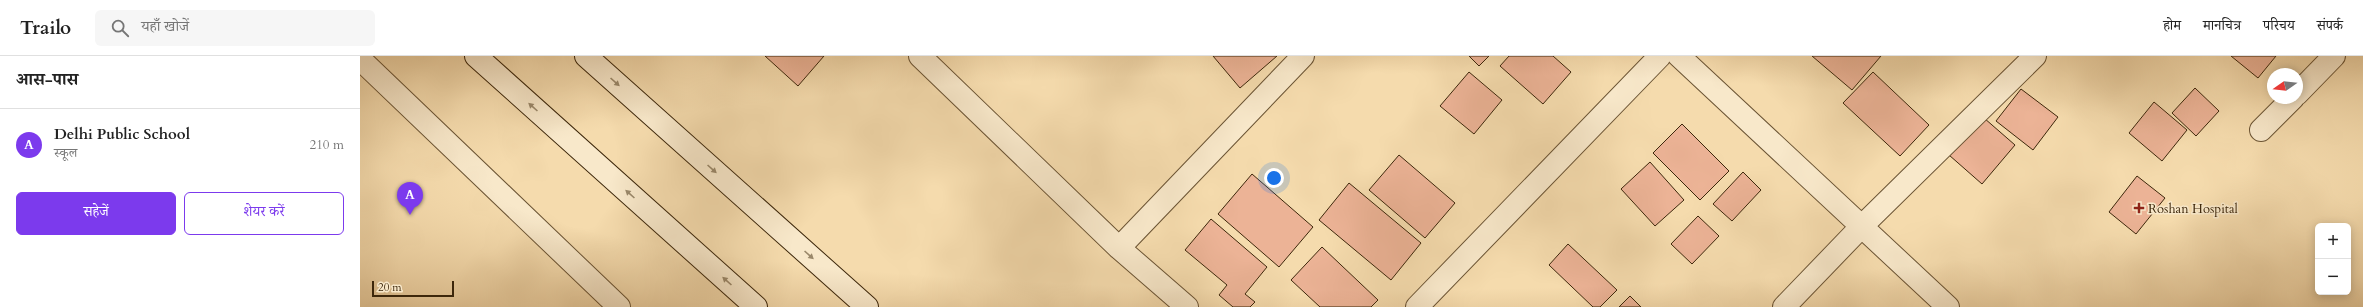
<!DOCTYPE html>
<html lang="hi">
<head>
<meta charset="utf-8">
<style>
  body { margin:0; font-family:Cardo,"Noto Serif Devanagari",serif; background:#f6f6f6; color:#222 }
  .controls { position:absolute; right:12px; bottom:12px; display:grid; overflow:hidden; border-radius:6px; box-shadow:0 2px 10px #0003 }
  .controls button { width:36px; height:36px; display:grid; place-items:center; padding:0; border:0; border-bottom:1px solid #e0e0e0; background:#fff; color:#222; font:20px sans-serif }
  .compass { position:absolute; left:1907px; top:12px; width:36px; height:36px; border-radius:50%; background:#fff; box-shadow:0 2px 10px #0003; rotate:256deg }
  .scale { position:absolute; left:12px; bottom:10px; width:82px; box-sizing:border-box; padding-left:4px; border:2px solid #3d270b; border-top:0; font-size:11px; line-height:14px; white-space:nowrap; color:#3d270b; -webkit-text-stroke:3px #f8e8ca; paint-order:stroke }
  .you { position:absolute; left:914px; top:122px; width:14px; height:14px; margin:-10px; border:3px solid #fff; border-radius:50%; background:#1a73e8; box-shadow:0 0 0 6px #1a73e833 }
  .badge { display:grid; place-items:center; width:26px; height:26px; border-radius:50%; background:#7c3aed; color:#fff; font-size:13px; font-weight:700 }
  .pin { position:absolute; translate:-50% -33px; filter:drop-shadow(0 1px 2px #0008) }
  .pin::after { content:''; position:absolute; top:21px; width:14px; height:12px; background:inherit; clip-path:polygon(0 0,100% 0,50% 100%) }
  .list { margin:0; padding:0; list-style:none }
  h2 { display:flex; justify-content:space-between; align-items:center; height:52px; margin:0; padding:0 16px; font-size:17px }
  h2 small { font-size:13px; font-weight:400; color:#767676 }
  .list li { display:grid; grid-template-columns:26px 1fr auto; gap:12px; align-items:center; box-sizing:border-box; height:72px; padding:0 16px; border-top:1px solid #e0e0e0 }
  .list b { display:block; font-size:15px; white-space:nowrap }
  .list p { margin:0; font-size:13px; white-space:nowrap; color:#767676 }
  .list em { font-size:13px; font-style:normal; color:#767676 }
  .actions { display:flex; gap:8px; padding:12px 16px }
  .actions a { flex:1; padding:9px 0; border:1px solid #7c3aed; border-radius:6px; text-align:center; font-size:14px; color:#7c3aed }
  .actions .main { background:#7c3aed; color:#fff }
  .icon { flex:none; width:22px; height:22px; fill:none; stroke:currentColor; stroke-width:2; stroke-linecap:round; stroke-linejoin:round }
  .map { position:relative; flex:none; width:2003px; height:251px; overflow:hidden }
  header { display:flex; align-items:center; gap:24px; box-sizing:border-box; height:56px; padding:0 20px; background:#fff; border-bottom:1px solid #e0e0e0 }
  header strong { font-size:19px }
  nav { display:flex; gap:22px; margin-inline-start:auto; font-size:14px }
  .search { width:280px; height:36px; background:#f6f6f6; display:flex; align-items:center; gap:10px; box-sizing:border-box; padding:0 14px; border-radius:6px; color:#767676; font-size:15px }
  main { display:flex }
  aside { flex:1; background:#fff }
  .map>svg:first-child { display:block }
  .building { fill:#ecb396; stroke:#3d270b }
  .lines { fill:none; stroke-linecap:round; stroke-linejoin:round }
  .street-casing { stroke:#6b5434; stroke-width:24 }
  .secondary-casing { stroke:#3d270b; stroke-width:24 }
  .street { stroke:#f8e8ca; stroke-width:22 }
  .secondary { stroke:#f8e8ca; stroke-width:22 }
  .oneway { fill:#9a886a }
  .poi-dot { fill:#8f2418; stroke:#f8e8ca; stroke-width:1.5 }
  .labels { text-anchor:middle; stroke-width:3; stroke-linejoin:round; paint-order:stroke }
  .poi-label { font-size:13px; fill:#3d270b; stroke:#f8e8ca; text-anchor:start }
</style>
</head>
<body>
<header>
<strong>Trailo</strong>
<div class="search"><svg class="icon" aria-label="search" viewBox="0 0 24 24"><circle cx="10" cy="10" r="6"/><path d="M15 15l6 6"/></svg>यहाँ खोजें</div>
<nav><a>होम</a><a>मानचित्र</a><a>परिचय</a><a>संपर्क</a></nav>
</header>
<main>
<aside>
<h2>आस-पास<small></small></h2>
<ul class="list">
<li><span class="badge">A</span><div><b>Delhi Public School</b><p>स्कूल</p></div><em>210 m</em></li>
</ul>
<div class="actions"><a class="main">सहेजें</a><a>शेयर करें</a></div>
</aside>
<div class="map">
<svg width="2003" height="251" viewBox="0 0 2003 251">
  <rect width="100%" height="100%" fill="#f5dbad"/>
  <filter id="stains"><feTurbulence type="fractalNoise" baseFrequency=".005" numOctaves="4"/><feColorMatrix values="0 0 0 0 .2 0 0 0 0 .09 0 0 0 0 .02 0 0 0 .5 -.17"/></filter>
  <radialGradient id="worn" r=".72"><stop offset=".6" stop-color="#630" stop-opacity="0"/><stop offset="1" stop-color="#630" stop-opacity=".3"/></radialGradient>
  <path class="building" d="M405,0H464L438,30Z
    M853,0H917L880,32Z
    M1109,0H1129L1119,10Z
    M1149,0H1193L1211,16L1183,48L1140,10Z
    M1452,0H1521L1492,34Z
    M1871,0H1916L1898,22Z
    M1109,16L1142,44L1114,78L1080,50Z
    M1513,16L1569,69L1540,100L1483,47Z
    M1835,32L1859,55L1836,80L1812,57Z
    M1661,33L1698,61L1673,94L1636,65Z
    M1794,46L1827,74L1802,105L1769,77Z
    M1624,62L1655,89L1622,128L1589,99Z
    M1322,68L1369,115L1340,144L1293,97Z
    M1039,99L1095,147L1065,182L1009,134Z
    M1290,106L1324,144L1295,170L1261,133Z
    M1383,116L1401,134L1372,165L1353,148Z
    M892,118L953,171L919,211L858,158Z
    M1777,120L1805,142L1776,178L1749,156Z
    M989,127L1061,187L1031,224L959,164Z
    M1338,160L1359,180L1332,208L1311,188Z
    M851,163L907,211L885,238L895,246L890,251H873L859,239L867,229L825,194Z
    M1208,188L1257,234L1240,251H1233L1189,209Z
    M962,191L1018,244L1011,251H960L931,224Z
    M1270,240L1281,251H1259Z"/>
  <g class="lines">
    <defs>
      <path id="street" d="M560,0L759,192L827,251
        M1319,0L1588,251
        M0,3L259,251
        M1937,38L1974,0
        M1901,74L1933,42
        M759,192L943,0
        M1057,251L1300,0
        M1424,251L1501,171L1675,0"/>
      <path id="secondary" d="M116,0L396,251
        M226,0L507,251"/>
    </defs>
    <use href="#street" class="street-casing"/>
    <use href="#secondary" class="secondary-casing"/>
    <use href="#street" class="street"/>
    <use href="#secondary" class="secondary"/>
  </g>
  <defs><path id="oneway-solid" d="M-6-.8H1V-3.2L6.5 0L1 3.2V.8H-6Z"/></defs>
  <g class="oneway">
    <use href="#oneway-solid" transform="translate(255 26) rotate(42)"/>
    <use href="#oneway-solid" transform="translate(173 51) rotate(-138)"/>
    <use href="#oneway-solid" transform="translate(352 113) rotate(42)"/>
    <use href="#oneway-solid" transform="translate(270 138) rotate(-138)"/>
    <use href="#oneway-solid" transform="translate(449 199) rotate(42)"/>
    <use href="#oneway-solid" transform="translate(367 225) rotate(-138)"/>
  </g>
  <path class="poi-dot" d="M1777 146h4v4h4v4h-4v4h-4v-4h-4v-4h4z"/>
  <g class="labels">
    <g class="poi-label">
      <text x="1788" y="157">Roshan Hospital</text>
    </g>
  </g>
  <rect width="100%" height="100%" filter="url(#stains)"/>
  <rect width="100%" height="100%" fill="url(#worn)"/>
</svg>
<div class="controls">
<button>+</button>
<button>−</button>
</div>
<svg class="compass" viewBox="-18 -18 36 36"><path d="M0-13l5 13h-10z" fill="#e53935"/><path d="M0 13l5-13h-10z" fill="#767676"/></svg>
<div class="scale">20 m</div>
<div class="you"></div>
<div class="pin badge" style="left:50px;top:159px">A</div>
</div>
</main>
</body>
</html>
